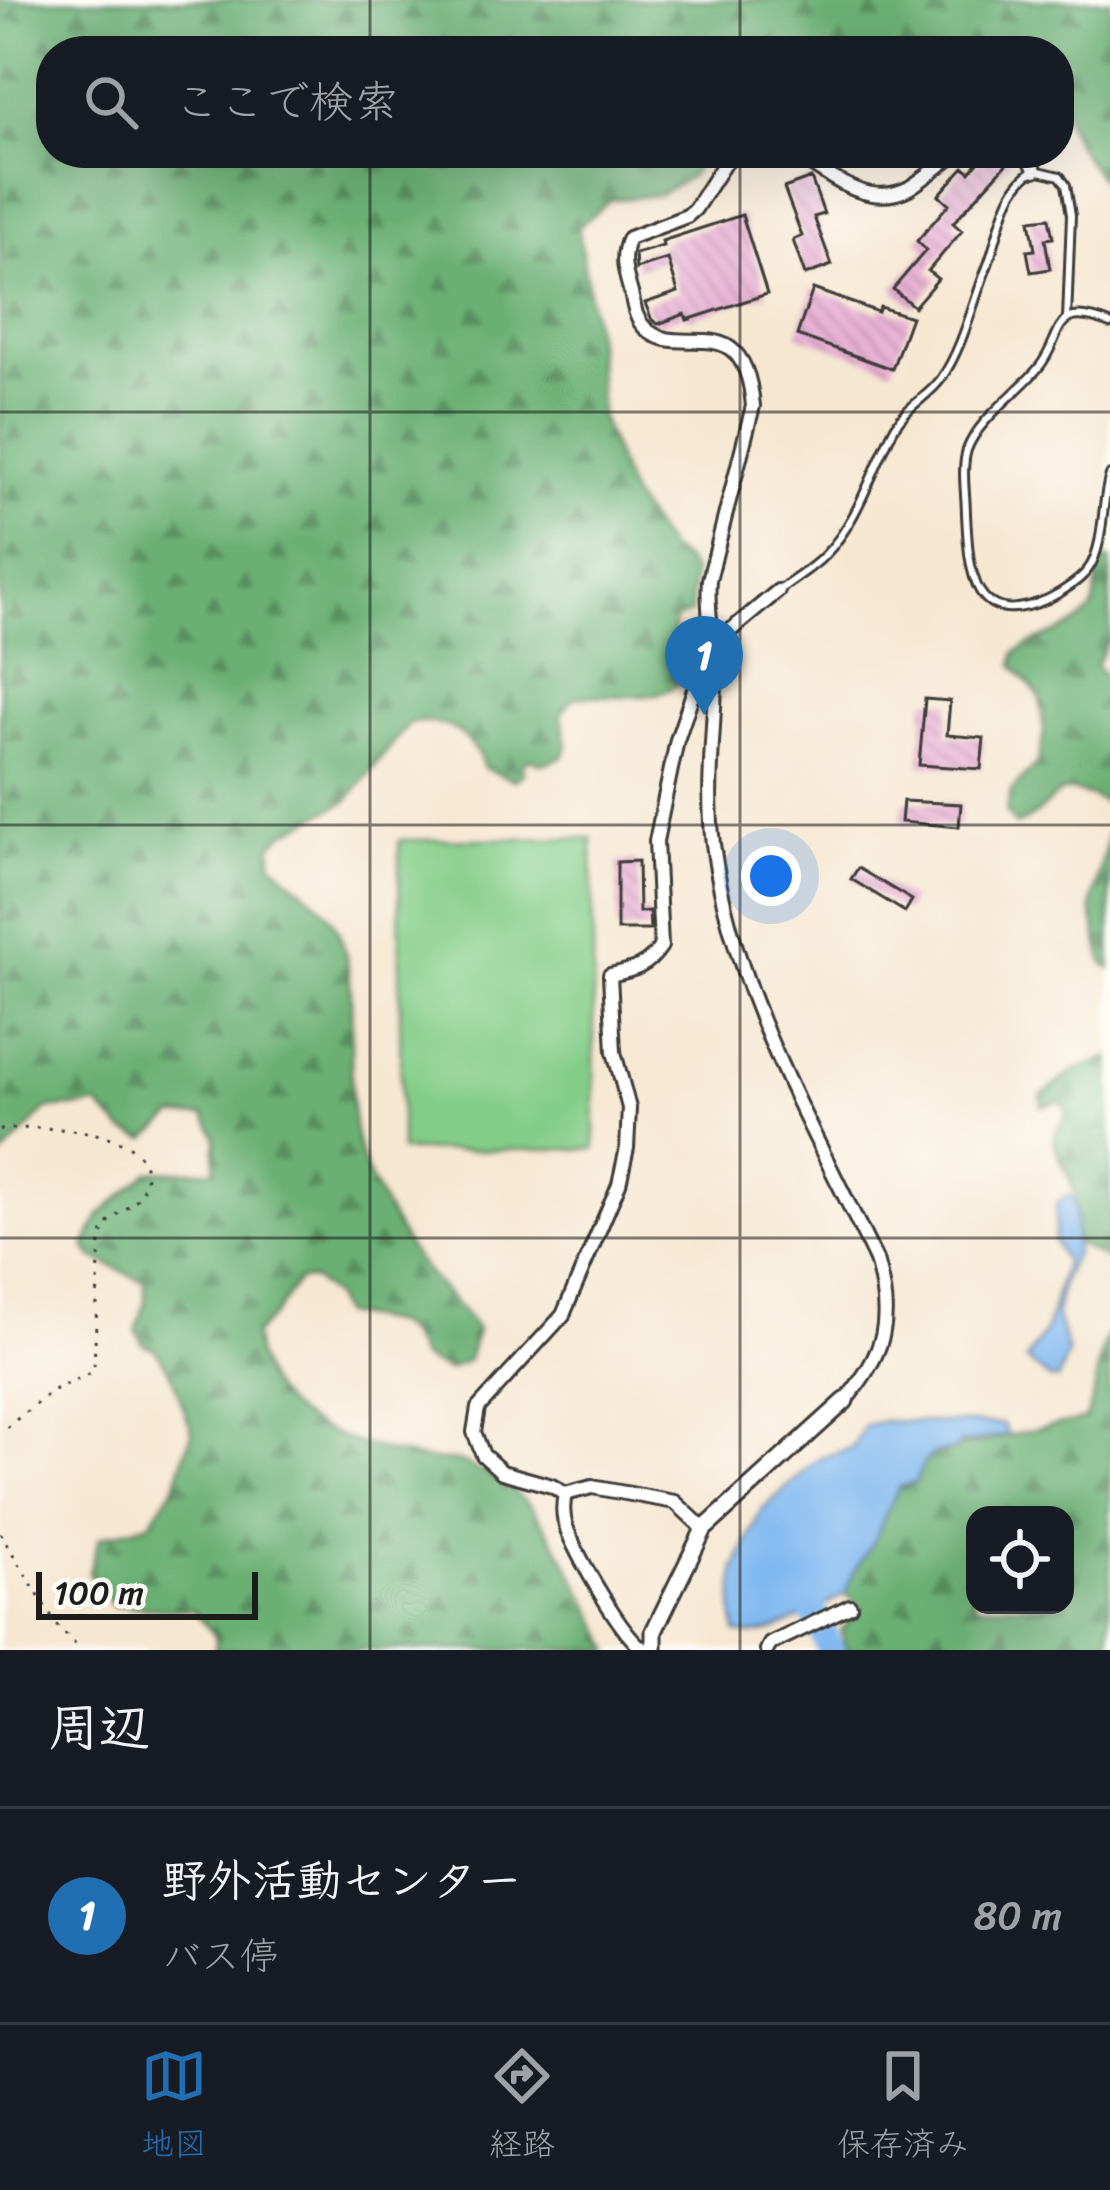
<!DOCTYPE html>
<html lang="ja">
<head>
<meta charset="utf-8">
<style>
  body { margin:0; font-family:Sriracha,"Klee One",sans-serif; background:#20242c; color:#f1f3f6 }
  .controls { position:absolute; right:36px; bottom:36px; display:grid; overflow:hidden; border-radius:24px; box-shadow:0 12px 48px #0002 }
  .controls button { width:108px; height:108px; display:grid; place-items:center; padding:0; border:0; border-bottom:3px solid #363941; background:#171b24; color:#f1f3f6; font:60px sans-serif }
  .scale { position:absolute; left:36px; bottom:30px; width:222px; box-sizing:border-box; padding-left:12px; border:6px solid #1c1c1c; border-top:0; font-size:33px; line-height:42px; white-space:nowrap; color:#1c1c1c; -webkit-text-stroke:9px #fdfcf7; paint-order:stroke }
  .you { position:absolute; left:771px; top:876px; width:42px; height:42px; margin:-30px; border:9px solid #fff; border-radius:50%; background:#1a73e8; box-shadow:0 0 0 18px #1a73e833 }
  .badge { display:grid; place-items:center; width:78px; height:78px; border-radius:50%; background:#1f6fb2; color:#fff; font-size:39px; font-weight:700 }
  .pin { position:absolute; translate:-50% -99px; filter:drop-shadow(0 3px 6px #0008) }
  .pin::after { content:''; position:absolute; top:63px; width:42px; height:36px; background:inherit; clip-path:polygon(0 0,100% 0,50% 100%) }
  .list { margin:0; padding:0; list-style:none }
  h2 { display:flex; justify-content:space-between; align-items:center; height:156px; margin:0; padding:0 48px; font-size:51px }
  h2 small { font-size:39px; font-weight:400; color:#9ea1a6 }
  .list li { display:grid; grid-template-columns:78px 1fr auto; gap:36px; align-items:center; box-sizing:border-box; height:216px; padding:0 48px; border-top:3px solid #363941 }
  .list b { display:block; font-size:45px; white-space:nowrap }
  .list p { margin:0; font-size:39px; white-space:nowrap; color:#9ea1a6 }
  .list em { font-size:39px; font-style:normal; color:#9ea1a6 }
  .icon { flex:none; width:66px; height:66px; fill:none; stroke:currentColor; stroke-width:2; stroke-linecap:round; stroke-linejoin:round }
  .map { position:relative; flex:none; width:1110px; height:1650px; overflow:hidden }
  .search { position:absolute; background:#171b24; box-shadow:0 12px 48px #0002; left:36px; right:36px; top:36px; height:132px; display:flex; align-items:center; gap:30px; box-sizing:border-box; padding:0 42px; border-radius:48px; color:#9ea1a6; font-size:45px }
  .sheet { height:372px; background:#171b24 }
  nav { display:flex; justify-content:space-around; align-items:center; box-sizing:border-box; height:168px; border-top:3px solid #363941; background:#171b24; font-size:33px; color:#9ea1a6 }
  nav a { display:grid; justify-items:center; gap:6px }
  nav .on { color:#1f6fb2 }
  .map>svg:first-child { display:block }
  .forest { fill:url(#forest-firs); stroke:#446648; stroke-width:3; fill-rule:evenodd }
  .park { fill:#84cd89; stroke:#507452; stroke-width:3 }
  .water { fill:#7fb8f0; stroke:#4e6a86; stroke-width:3 }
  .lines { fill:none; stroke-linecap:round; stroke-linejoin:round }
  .river { stroke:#7fb8f0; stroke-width:27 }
  .building { fill:url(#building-back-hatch) }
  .service-casing { stroke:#3d3a37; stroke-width:12 }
  .minor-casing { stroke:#3d3a37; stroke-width:18 }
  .tertiary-casing { stroke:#3d3a37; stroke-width:21 }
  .path { stroke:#3d3a37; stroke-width:3; stroke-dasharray:3 9; stroke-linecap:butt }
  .service { stroke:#fff; stroke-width:6 }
  .minor { stroke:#fff; stroke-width:12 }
  .tertiary { stroke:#fff; stroke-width:15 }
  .grid { fill:none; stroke:#1c1c1c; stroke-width:3; stroke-opacity:0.55 }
</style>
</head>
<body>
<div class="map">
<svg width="1110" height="1650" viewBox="0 0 1110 1650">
  <defs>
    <pattern id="forest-firs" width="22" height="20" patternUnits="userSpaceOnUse" patternTransform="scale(3)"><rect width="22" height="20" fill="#6bb075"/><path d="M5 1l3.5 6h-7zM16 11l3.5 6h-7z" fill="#578e5f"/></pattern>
    <pattern id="building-back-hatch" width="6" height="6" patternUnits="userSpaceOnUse" patternTransform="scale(3)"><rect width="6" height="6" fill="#e7b0d3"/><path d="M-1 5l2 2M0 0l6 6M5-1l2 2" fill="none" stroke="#c697b5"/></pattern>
  </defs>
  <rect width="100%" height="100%" fill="#fdfcf7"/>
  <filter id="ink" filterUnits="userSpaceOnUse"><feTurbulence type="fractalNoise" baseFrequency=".00833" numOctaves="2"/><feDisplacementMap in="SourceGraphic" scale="24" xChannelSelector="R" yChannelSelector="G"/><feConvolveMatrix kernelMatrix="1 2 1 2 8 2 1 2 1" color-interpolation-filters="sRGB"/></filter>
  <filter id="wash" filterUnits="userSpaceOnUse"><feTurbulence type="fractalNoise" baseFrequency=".004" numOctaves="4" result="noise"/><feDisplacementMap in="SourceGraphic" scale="48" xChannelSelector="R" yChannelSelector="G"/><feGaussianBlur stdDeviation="2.7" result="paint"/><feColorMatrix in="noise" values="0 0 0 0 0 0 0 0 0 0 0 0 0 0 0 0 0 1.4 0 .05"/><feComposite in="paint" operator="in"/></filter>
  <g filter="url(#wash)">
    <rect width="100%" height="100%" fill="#f6e7d1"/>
    <path class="forest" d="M0,0H1110V190C1067,139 1059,118 1059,51H51V153H707L690,176L659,195L610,200L578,227L596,340L601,418L630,494L668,549L685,560L693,573L691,613L675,620L673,636L683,678C662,708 608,691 575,697L561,713L567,745L564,756L543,764L529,759L523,763V774L514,780L484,768C472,733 445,718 409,723L347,801L284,833L272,845V862C292,884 323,900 336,927C369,993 335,1091 364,1164C375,1191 405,1246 423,1268C441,1290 461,1306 477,1330L468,1360L447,1370L421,1358L408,1335L395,1324L341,1314L332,1296L313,1279L298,1280L276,1313L254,1334C258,1422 350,1444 423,1459C437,1462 455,1458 468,1465C487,1474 515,1490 529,1505C550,1527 600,1621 611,1650H215L216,1637L194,1610L113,1606L89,1573L99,1538L150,1523L175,1485L192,1432L171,1373L154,1348L143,1344L136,1331L145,1303V1282L92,1257L85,1247L100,1215L149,1172L215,1170L216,1136L205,1116H174L146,1139L124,1132L98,1105L46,1109L0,1159Z
      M1104,560H1110V638L1096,665L1110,683V815L1109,805C1045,771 1064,806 1016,825L1006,812L1011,791L1038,762L1044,733L1040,697L1013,665L1015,653C1038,635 1066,635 1089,612C1101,601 1090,577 1104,560Z
      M1110,827V969L1103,963L1091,908Z
      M1110,1057V1260H1108L1076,1243C1072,1224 1078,1203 1072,1185C1064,1157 1041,1143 1066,1117V1107L1059,1102L1042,1106L1041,1096L1075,1070Z
      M1110,1332V1641L1043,1646L1040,1650H846L841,1630L860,1610L846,1594L848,1582L899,1487L916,1482L920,1467L938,1451L1085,1419C1101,1389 1093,1359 1110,1332ZM975,1515H1065V1605H975Z"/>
    <path class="park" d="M592,838L595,1149L401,1151L399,840Z"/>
    <path class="water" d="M1067,1196L1073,1199L1075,1207V1254L1063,1280L1056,1313L1068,1353L1058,1379H1050L1026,1360L1047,1328L1064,1262L1054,1241L1057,1203Z
      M883,1421L1003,1424L1008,1435L959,1444L955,1451C931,1449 922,1461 916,1482L899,1487C891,1503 884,1516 878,1532C868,1554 850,1570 846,1594C820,1607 763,1644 736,1632L733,1611L735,1569L760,1512L818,1459L853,1447L865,1425Z"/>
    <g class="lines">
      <path class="river" d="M803,1580L802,1588L831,1650"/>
    </g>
    <g id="blocks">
      <path class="building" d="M986,153H1002L1010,160L953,223L962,231L928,271L938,279L914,307L893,289L926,250L917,241L949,204L939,195L964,167L970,172Z
        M811,178L824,214L814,217L832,265L805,275L793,240L802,236L784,188Z
        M742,215L767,294L687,320L685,314L658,324L652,320L645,303L678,292L668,259L636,269L635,254L663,246L662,241Z
        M1049,218L1053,238L1045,239L1050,269L1031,272L1027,251L1035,250L1030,220Z
        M813,289L878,312L880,307L911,317L892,369L797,335Z
        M925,699L950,701L947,735L984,738L981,769L919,765Z
        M903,801L961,804L959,827L901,822Z
        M638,861L639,912L649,911L650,930H617V862Z
        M858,868L912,900L905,912L851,879Z"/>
    </g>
  </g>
  <g filter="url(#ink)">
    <use href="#blocks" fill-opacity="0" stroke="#3d3a37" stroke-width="3"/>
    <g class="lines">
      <defs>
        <path id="service" d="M1110,324C1050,300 1064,337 1039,367C1018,393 978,419 967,450C961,469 966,495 966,514C969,572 972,632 1048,599C1062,592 1083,579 1091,565C1105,539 1101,502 1110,475
          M781,589C795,578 813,568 825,555C860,519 872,468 896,425C908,405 928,397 941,379C963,348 973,302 987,267C1000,236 1003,186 1035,170L1060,176L1066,185L1071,215L1067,320"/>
        <path id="minor" d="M731,153L695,209L687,216L629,238C620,258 625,272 631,293C634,305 635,319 645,328C679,363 744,302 753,406L709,580C706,614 715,646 715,680C714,735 706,789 713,844C732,992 813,1128 876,1260C894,1323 885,1351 845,1401
          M794,153C828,174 868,210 909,188C926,178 941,163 957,153
          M1028,153L1035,170
          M565,1494L552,1486L502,1472L483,1455L474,1432L478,1408L563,1315L619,1184L627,1148L629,1108L614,1052L610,975C633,970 648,967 661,946L656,841L677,740L697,681L725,635L778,591
          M565,1494C562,1507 563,1520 568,1532C579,1558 623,1638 645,1650
          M565,1494L592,1487L675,1502L704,1529
          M767,1650L770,1644L850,1606"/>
        <path id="tertiary" d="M654,1650V1631L704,1529L845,1401"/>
      </defs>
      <use href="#service" class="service-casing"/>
      <use href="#minor" class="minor-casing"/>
      <use href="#tertiary" class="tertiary-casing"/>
      <path class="path" d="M0,1130C36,1125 171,1125 142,1191C131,1214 108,1210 100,1241L94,1365L88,1374L53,1390L0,1433
        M0,1533L57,1626L81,1650"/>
      <use href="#service" class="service"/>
      <use href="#minor" class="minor"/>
      <use href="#tertiary" class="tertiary"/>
    </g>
  </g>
  <path class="grid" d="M370,0V51M740,0V51M370,153V1650M740,153V1650M0,412H1110M0,825H1110M0,1238H1110"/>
</svg>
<div class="controls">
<button><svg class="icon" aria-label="locate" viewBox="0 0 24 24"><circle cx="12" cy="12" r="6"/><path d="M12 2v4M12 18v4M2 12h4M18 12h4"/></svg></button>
</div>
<div class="scale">100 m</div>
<div class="you"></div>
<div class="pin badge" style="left:704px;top:715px">1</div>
<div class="search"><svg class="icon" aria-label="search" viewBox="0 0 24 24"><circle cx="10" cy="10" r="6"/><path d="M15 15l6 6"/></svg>ここで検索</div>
</div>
<section class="sheet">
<h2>周辺<small></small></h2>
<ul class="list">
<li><span class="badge">1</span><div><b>野外活動センター</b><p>バス停</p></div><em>80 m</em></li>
</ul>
</section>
<nav>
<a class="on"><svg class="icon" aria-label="map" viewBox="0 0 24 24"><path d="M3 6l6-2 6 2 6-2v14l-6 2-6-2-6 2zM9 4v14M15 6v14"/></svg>地図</a>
<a><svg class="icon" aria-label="directions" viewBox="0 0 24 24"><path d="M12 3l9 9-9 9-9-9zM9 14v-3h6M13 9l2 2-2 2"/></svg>経路</a>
<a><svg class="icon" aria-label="saved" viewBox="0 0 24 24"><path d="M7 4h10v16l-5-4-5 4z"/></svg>保存済み</a>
</nav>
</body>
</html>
